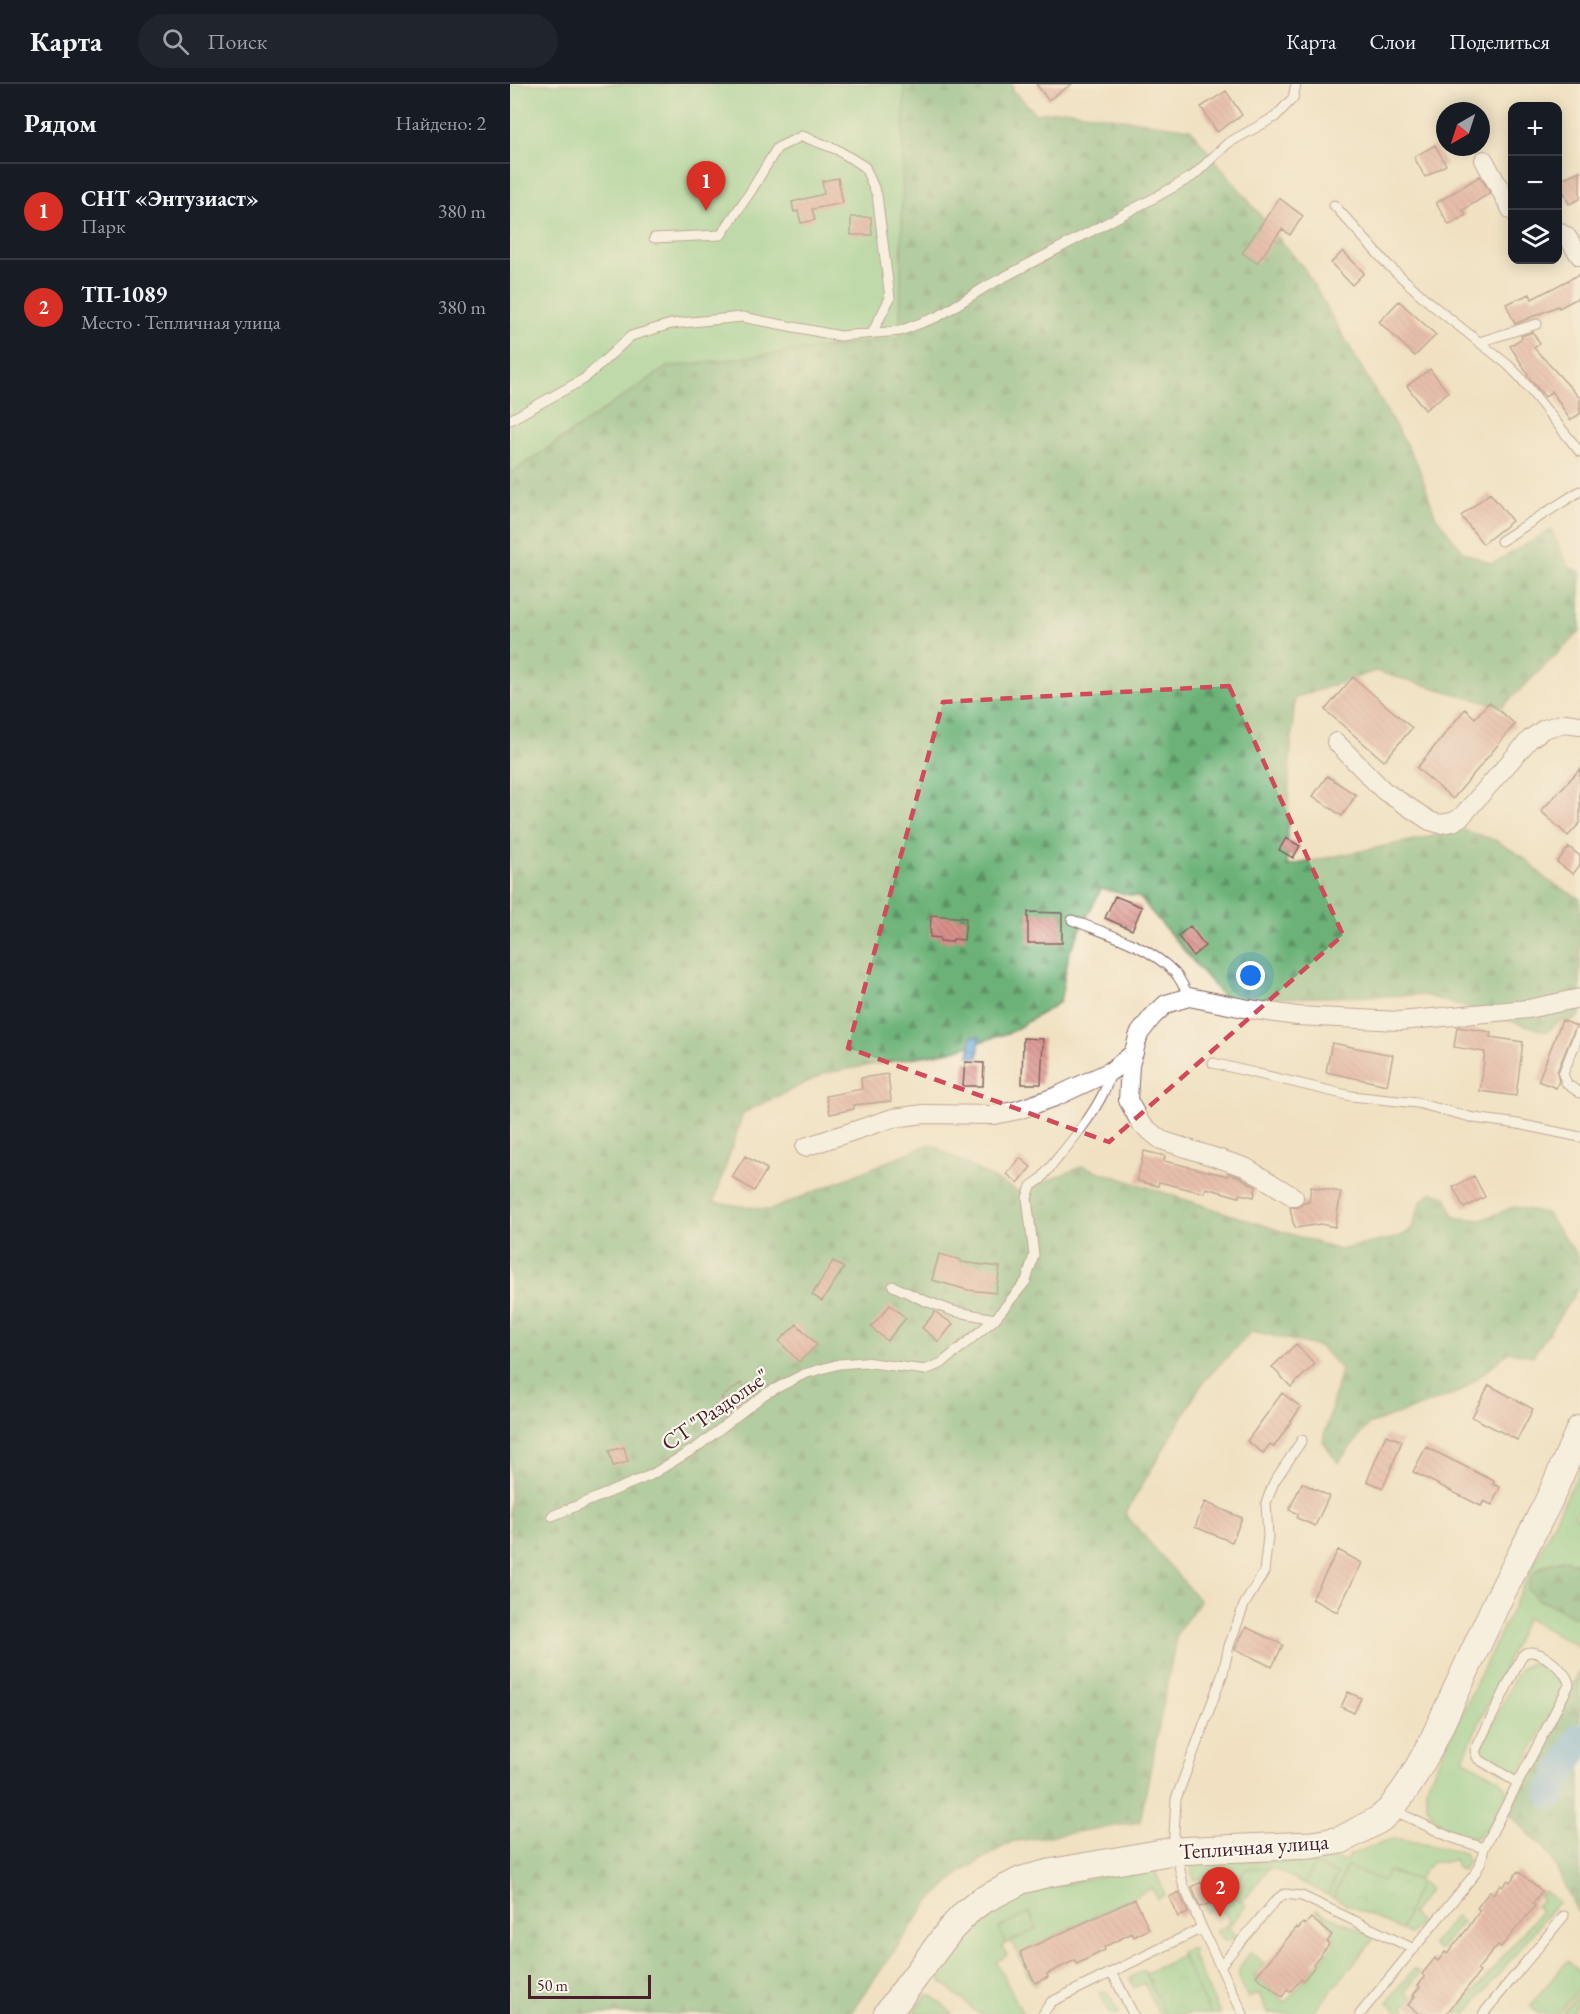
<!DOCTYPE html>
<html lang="ru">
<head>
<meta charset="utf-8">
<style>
  body { margin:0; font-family:"EB Garamond",serif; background:#20242c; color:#f1f3f6 }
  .controls { position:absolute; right:18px; top:18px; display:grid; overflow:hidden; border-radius:12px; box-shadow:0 3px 15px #0003 }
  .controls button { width:54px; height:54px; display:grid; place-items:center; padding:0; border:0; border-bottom:2px solid #363941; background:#171b24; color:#f1f3f6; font:30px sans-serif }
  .compass { position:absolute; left:926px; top:18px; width:54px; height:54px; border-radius:50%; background:#171b24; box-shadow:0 3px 15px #0003; rotate:219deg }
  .scale { position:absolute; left:18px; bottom:15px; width:123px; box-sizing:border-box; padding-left:6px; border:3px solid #4a1f2b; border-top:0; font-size:16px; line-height:21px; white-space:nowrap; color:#4a1f2b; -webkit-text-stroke:4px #fbf7ec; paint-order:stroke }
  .you { position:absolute; left:741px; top:892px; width:21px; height:21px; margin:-15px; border:4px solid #fff; border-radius:50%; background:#1a73e8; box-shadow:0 0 0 9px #1a73e833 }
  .badge { display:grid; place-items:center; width:39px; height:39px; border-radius:50%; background:#d93025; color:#fff; font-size:20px; font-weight:700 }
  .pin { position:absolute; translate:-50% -50px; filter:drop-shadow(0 2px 3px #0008) }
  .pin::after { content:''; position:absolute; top:32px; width:21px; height:18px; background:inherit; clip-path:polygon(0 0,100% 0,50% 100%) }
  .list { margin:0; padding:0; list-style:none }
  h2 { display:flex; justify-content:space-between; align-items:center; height:78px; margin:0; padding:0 24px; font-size:26px }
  h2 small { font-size:20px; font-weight:400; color:#9ea1a6 }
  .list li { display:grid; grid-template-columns:39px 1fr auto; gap:18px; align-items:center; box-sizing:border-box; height:96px; padding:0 24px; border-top:2px solid #363941 }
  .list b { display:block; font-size:22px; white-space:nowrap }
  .list p { margin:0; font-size:20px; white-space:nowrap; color:#9ea1a6 }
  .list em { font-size:20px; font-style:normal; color:#9ea1a6 }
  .icon { flex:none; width:33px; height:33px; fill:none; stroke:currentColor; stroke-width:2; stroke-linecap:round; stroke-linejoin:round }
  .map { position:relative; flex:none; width:1070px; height:1930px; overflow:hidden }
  header { display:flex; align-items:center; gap:36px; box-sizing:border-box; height:84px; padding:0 30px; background:#171b24; border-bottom:2px solid #363941 }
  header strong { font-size:28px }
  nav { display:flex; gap:33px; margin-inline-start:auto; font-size:21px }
  .search { width:420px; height:54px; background:#20242c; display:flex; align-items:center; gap:15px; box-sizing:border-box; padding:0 21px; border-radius:33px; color:#9ea1a6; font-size:22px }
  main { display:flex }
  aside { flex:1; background:#171b24 }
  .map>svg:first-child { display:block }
  .green { fill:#85cf8c; stroke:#68775c; stroke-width:1.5 }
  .forest { fill:url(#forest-firs); stroke:#5b6852; stroke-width:1.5 }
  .park { fill:url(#park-crowns); stroke:#68775c; stroke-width:1.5 }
  .water { fill:url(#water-waves); stroke:#5a6686; stroke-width:1.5 }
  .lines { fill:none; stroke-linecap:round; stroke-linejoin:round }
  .river { stroke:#6baee0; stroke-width:30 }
  .building { fill:url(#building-back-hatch) }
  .lane-casing { stroke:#846360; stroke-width:11 }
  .street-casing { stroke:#846360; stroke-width:20 }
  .secondary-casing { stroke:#846360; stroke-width:29 }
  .lane { stroke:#fff; stroke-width:9 }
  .street { stroke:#fff; stroke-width:18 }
  .secondary { stroke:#fff; stroke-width:27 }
  .marked { fill:none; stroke:#d1495b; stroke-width:4.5; stroke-dasharray:12 8; stroke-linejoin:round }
  .labels { text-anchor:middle; stroke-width:4.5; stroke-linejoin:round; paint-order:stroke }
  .street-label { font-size:22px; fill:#4a1f2b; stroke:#fbf7ec }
</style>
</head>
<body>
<header>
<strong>Карта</strong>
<div class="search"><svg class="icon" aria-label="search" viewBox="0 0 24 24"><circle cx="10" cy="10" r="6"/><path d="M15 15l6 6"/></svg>Поиск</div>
<nav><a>Карта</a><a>Слои</a><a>Поделиться</a></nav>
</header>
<main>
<aside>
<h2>Рядом<small>Найдено: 2</small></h2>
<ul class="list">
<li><span class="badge">1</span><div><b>СНТ «Энтузиаст»</b><p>Парк</p></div><em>380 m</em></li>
<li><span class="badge">2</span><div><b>ТП-1089</b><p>Место · Тепличная улица</p></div><em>380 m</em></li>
</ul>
</aside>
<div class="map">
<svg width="1070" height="1930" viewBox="0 0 1070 1930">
  <defs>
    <pattern id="forest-firs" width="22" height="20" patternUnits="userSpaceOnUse" patternTransform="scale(1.5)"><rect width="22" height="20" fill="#6cb278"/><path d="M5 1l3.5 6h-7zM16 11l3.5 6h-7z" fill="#5b9063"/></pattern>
    <pattern id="park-crowns" width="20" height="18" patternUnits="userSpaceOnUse" patternTransform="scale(1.5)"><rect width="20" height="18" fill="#85cf8c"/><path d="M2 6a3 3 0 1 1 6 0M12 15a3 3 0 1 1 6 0" fill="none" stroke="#74b179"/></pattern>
    <pattern id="water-waves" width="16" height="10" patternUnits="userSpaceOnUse" patternTransform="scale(1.5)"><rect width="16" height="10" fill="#6baee0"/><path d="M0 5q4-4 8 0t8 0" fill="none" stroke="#5a8db6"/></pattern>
    <pattern id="building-back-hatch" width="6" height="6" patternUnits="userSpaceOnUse" patternTransform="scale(1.5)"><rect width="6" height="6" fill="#da918c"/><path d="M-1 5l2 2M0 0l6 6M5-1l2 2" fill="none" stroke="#b37673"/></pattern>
  </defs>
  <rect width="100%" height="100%" fill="#fbf7ec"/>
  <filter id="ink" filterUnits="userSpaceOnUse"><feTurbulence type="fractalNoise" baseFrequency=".0167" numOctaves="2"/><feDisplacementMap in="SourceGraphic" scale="12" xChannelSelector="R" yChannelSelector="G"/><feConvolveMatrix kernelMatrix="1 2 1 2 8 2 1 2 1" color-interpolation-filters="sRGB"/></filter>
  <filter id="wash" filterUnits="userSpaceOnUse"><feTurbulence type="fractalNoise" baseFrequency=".008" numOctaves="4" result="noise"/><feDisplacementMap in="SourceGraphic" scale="24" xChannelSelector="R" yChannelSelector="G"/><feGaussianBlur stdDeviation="1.35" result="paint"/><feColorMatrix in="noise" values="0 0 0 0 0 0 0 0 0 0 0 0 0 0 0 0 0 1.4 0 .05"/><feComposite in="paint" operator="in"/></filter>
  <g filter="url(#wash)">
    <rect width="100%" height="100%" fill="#f1e1c2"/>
    <path class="green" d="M0,0H394L390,255L157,283L0,390Z
      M1070,1385V1421L1065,1431L1070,1438V1477L1062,1478L1053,1476L1032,1481L1026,1514L1070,1535V1563L1016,1534L953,1675L990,1696L996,1704V1713L977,1748L974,1745L966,1754C950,1755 923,1738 918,1723C915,1717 916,1710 916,1703Z
      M1021,1579C1035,1579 1051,1589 1054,1603L1008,1693H1002L972,1675L971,1666L1004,1595L1010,1585Z
      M881,1755H891L954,1769L958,1778L952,1786L947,1784L945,1777L942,1776L934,1778H922L907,1796L879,1787L874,1798L837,1782L824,1814L818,1811L827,1790L804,1780L795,1800L765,1785H736L718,1807L736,1821L718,1844L726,1851L719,1857L712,1855L706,1847L716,1842L719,1837L711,1823L705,1822L697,1829L690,1814L699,1809L692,1794L684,1796L681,1784L684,1778L741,1775L742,1778L839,1776V1771Z
      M636,1784L645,1786L655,1811L647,1815L642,1804L512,1867L529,1899L524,1902L501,1857L527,1844L520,1829L489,1844L496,1860L492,1862L497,1871L486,1878L513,1930H469L433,1899L426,1888C437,1874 448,1857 461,1845C508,1801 575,1796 636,1784Z
      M910,1797L920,1805L901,1830L911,1839L900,1850L891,1846Z
      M1034,1807L1048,1818L956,1930H946L1031,1827L1026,1822L1032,1815L1029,1812Z
      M805,1825L865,1853L802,1930H758L749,1910L738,1914C728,1890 722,1890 741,1868L754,1879L744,1892L776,1918L823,1861C827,1845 816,1835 805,1825Z
      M946,1832L952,1838L929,1867L922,1861Z
      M679,1865H684L683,1869L684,1875L710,1930H700L670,1868Z
      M1057,1877L1070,1889V1903L1048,1930H1029L1020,1922Z
      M904,1885L910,1889L895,1908L902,1913L893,1923L902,1930H892L877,1918Z
      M634,1886L655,1930H649L634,1899L624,1904L620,1894Z
      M594,1907L599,1910L609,1930H600L590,1908Z
      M1070,1908V1916L1062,1930H1052Z
      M416,1911L424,1913L443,1930H403Z"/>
    <path class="forest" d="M394,0H503V6L526,30L554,26L680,45L795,186L908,381L925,431L953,468L982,480L1041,446L1059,483L1070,487V548L992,623L865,587L785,614L779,688L777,782L953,746L985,756L1015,774L1037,796L1070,815V931L1061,937L1051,936L1037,948L914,911L715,915L629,813L591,805L559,869L550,918L501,948L441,967L316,989L233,1029L204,1118L260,1126L420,1060L509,1108L573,1082L829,1166L889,1153L901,1146L912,1116L922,1108L936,1113L944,1133L971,1136L1004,1123L1036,1129L1068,1172L1070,1178V1202L1023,1272L999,1268L952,1307L858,1341L828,1379L813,1357L831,1285L810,1263L742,1247L693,1298L615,1430L690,1517L667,1549L630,1738L501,1758L451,1788L418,1819L340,1930H0V390L157,283L390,254Z
      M1053,1476L1062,1478L1070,1477V1535L1026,1514L1018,1506C1020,1485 1036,1480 1053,1476Z
      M1070,1586V1830L1067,1827L1039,1769L998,1729Z"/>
    <path class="park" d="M804,1780L827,1790L818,1811L795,1800Z
      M837,1782L873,1797L878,1787L910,1797L891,1846L824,1814Z
      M759,1784L732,1818L718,1807L736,1785Z
      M519,1828L527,1844L496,1860L489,1844Z
      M672,1872L700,1930H655L636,1889Z"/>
    <path class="water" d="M462,952L470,953L468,973L459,972Z"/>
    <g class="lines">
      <path class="river" d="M1041,1710L1070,1653"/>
    </g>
    <g id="blocks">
      <path class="building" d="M526,0H562L538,16Z
        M716,7L732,31L707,48L691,23Z
        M925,61L936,81L915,93L904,73Z
        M1070,87V115L1059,120L1049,96Z
        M970,92L980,109L953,126L956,131L939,141L926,119Z
        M328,94L333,119L302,125L305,136L291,139L288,127L284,128L282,118L314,110L312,97Z
        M769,114L793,132L780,151L772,145L747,179L732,169Z
        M341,133H361L362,151H341Z
        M833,167L854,189L842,201L821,179Z
        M1070,190V213L1049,224L1048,222L1005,240L996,220L1020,210L1022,215Z
        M889,217L926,251L905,272L869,238Z
        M1023,248L1030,260L1024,264L1070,314V330L1060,336L1042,307L1035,313L1017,291L1018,290L1000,262L1012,254L1011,252Z
        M920,285L938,308L915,326L897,302Z
        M980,409L1002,437L973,460L951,432Z
        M843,593L902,644L874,677L815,626Z
        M979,618L1005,640L943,715L907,684L955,625L965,634Z
        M1070,685V739L1058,752L1031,727Z
        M817,692L846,711L832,732L803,712Z
        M776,754L790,762L783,774L769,766Z
        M1059,763L1070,772V781L1063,790L1047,778Z
        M605,812L632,823L622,846L595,834Z
        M518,828L552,829V859H518Z
        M421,831L456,834L454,856L443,855L442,858L430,857V854L420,853Z
        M680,842L695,862L683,872L668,852Z
        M1052,936L1066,942L1047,988L1049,997L1046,1004L1028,997Z
        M947,943L981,948L980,953L1013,958L1006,1012L970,1007L975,968L944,963Z
        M513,954L533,955L531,1000H512Z
        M822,959L883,971L877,1001L816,988Z
        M455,978L474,979L473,1002H453Z
        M378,990L381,1017L344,1021V1025L320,1030L316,1012L352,1005L351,994Z
        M634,1067L655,1072L654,1077L718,1092V1089L730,1093L746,1103L744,1113L730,1110L729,1113L696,1104L694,1109L649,1098L648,1102L627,1097Z
        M235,1072L257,1085L244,1107L222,1093Z
        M510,1074L521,1083L508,1099L497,1090Z
        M964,1092L975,1113L954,1124L943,1103Z
        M801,1103L831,1108L825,1143L811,1140L786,1144L783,1139L780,1123H789L793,1119L799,1118Z
        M429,1170L451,1176L450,1178L490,1183L486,1209L458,1206L422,1196Z
        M323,1177L334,1184L312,1217L302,1211Z
        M380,1221L396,1234L377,1257L361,1243Z
        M425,1228L443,1240L429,1258L412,1244Z
        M287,1240L307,1261L289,1278L269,1257Z
        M786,1260L805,1280L781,1303L762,1283Z
        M231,1299L239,1310L219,1325L211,1314Z
        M979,1301L1023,1325L1007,1356L962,1333Z
        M772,1309L791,1323L764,1363L760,1360L753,1369L737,1357Z
        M876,1351L892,1357L873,1404L857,1397Z
        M114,1363L118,1378L103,1382L99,1367Z
        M916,1363L984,1397L983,1400L990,1403L982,1421L974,1417L971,1422L903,1388Z
        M792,1399L819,1412L805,1442L787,1434L788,1430L779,1426Z
        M695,1418L732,1434L722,1458L685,1443Z
        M828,1466L852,1479L827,1528L802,1515Z
        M736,1543L773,1561L762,1583L725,1565Z
        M838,1608L851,1614L844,1629L831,1623Z
        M1008,1787L1032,1807L1023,1819L1025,1822L991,1863L988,1861L967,1886L970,1888L936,1930H909L898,1921L905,1912L903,1911L910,1903L908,1901L915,1893L912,1890L925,1874L928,1877L935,1868L937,1870L958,1844L970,1826L967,1824L980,1807L983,1810L990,1801L992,1803L998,1796L1000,1798Z
        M691,1798L701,1819L690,1823L682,1803Z
        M669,1808L678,1829L668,1833L659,1813Z
        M625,1815L639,1845L624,1853L622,1849L594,1863L595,1866L567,1880L565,1876L537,1890L538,1893L525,1899L510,1868Z
        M801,1834L822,1851L817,1858L819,1860L803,1880L805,1882L793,1897L791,1895L780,1908L777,1906L772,1913L746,1892L787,1843L788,1845L793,1839L795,1841Z"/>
    </g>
  </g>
  <g filter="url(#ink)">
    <use href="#blocks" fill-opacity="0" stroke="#846360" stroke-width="1.5"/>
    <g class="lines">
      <defs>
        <path id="lane" d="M824,121L878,181L921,220L969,258L1027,240
          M144,154L211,151L241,107L267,64L292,52L326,65L355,83L367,111L380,214L362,249
          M969,258L997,280L1009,292L1070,368
          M0,336L74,295L121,252L161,240L232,233L330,252L390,247L429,232L477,202L646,113L683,92L718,59L765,33L783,14L786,0
          M991,457L1070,407
          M562,836C597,850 638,861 665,889C671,896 675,905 679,913
          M1070,947L1053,990L1057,1000L1070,1009
          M703,979L841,1012L907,1019L964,1034L1008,1040L1070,1053
          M383,1202L413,1216L443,1227L485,1235
          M42,1432L141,1391L187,1363L255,1310L294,1290L329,1280L354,1278L415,1286L432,1279L485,1235L516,1197L524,1171L517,1114L521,1102L531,1095C554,1065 594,1023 601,987
          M883,1726L940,1753L974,1764L1059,1601C1059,1589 1032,1567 1020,1568C1016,1568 1015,1569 1012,1572L965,1667L968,1675L1008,1699
          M692,1844L733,1930
          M710,1882L766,1816L774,1810L792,1812L904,1865
          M602,1888L623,1930
          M533,1930L541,1918L692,1844L673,1800L668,1776L663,1767L666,1715L713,1589L719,1562L734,1521L754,1488L758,1452L756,1419L764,1398L792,1356
          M850,1930L964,1791L971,1778L974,1764
          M973,1930L1054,1832"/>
        <path id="street" d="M974,76L1002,127
          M1048,147L1057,153L1070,172
          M826,658L874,707L920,737L930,740L943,738L952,732L1020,655L1034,645L1055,639L1070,641
          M295,1063L383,1034L414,1030L484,1031L508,1026L545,1013L601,987L624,969
          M784,1113L735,1083L651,1056L631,1040L618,1016L620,981L629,950L642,933L656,920L679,913L739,925L787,932L890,937L1018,925L1070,914"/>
        <path id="secondary" d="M377,1930L440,1846L457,1828L471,1817L512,1796L539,1789L663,1767L802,1761L831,1756L870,1735L881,1725L899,1700L920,1663L988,1516L1039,1416L1070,1345"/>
      </defs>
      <use href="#lane" class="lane-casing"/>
      <use href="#street" class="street-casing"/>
      <use href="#secondary" class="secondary-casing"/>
      <use href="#lane" class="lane"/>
      <use href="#street" class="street"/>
      <use href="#secondary" class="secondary"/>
    </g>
  </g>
  <path d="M0 0H1070V1930H0ZM719,602L833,851L599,1058L338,964L433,618Z" fill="#f1e1c2" fill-opacity=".55" fill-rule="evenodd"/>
  <path class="marked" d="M719,602L833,851L599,1058L338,964L433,618Z"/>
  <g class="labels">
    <g class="street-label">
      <text transform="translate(205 1325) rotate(-35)" y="8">СТ "Раздолье"</text>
      <text transform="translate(744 1762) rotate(-4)" y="8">Тепличная улица</text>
    </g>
  </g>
</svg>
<div class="controls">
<button>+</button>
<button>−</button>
<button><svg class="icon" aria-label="layers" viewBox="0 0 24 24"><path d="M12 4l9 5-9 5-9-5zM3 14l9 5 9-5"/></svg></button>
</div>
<svg class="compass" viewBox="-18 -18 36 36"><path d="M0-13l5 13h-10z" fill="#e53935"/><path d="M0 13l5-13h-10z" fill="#9ea1a6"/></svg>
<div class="scale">50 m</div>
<div class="you"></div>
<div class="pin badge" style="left:196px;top:127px">1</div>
<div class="pin badge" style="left:710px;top:1833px">2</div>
</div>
</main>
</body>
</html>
